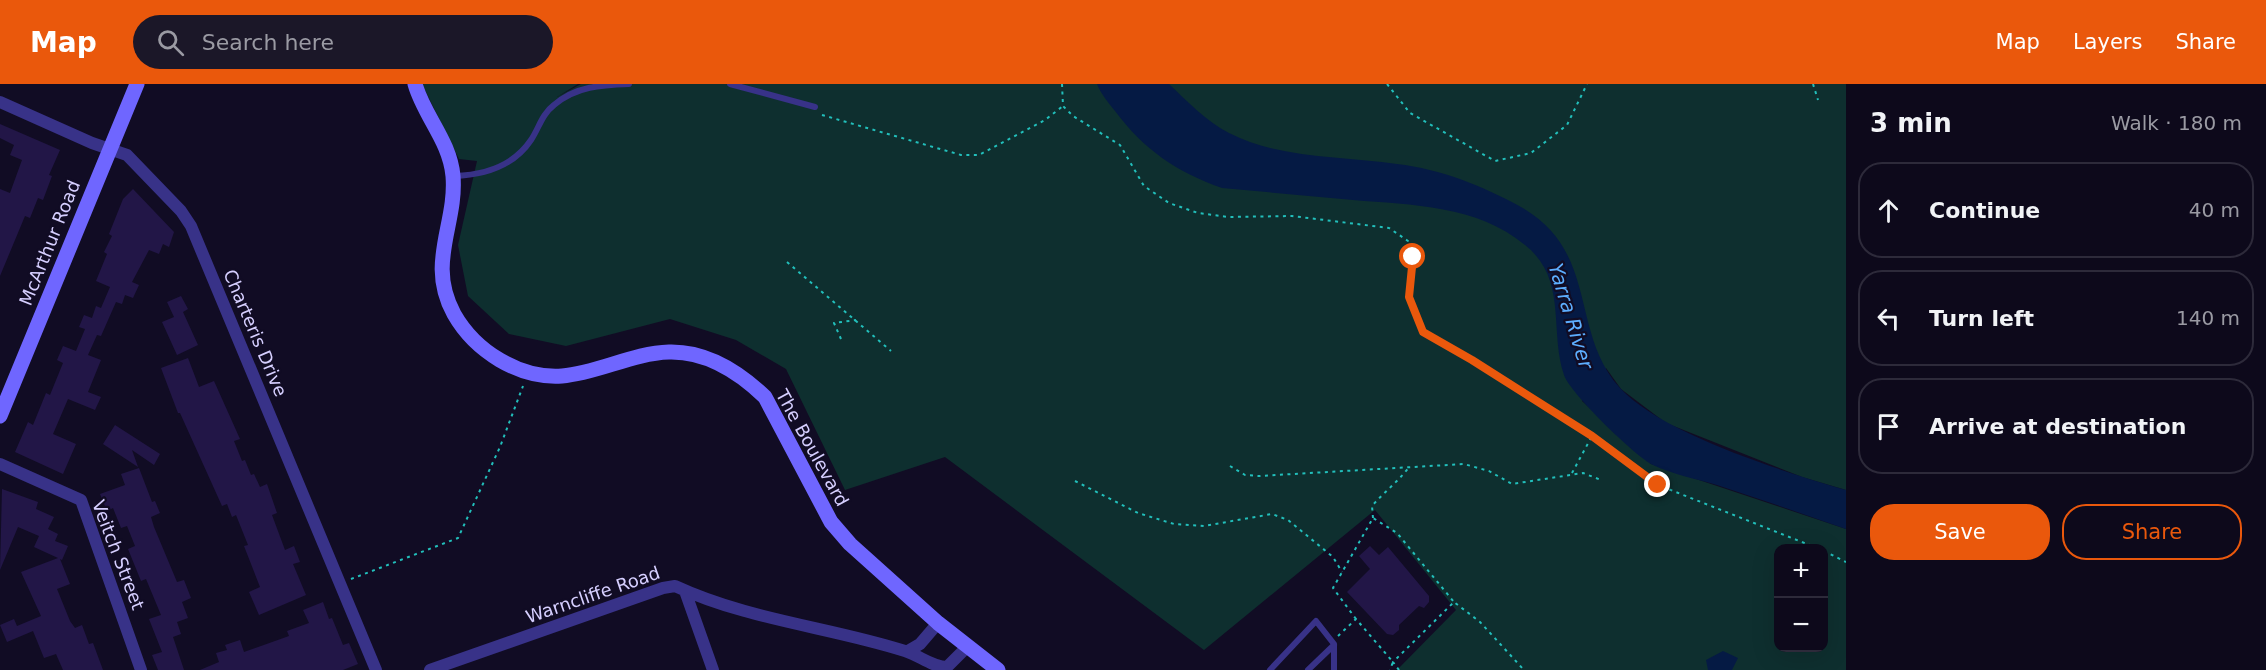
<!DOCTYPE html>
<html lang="en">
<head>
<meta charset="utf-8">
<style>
  body { margin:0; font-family:"DejaVu Sans",sans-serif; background:#1b1728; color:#f1f3f6 }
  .controls { position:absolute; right:18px; bottom:18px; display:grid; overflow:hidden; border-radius:12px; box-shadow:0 6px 24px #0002 }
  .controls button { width:54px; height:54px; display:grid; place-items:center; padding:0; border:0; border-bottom:2px solid #2d2a3a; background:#0d091b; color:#f1f3f6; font:30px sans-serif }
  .stop { position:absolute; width:18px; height:18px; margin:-14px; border:4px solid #ea580c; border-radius:50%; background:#fff }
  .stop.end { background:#ea580c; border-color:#fff; box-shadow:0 2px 6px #0008 }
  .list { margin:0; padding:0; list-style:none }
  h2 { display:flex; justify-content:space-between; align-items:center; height:78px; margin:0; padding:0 24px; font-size:26px }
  h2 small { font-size:20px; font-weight:400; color:#9a9aa3 }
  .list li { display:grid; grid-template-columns:39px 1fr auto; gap:18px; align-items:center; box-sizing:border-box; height:96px; margin:0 12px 12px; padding:0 12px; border:2px solid #2d2a3a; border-radius:24px }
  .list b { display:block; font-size:22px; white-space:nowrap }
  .list em { font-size:20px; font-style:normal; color:#9a9aa3 }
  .actions { display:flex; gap:12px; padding:18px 24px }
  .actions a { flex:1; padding:14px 0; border:2px solid #ea580c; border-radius:24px; text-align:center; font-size:21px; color:#ea580c }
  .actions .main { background:#ea580c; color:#fff }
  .icon { flex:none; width:33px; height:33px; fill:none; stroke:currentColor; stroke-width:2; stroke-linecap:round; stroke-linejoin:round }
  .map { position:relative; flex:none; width:1846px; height:586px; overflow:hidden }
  header { display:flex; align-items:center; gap:36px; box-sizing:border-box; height:84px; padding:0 30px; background:#ea580c; color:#fff }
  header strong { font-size:28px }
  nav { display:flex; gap:33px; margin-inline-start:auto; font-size:21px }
  .search { width:420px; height:54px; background:#1b1728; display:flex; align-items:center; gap:15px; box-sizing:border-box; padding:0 21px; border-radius:33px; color:#9a9aa3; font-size:22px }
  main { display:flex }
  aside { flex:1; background:#0d091b }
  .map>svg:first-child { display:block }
  .green { fill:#0e2f2f; fill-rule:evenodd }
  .water { fill:#051a44 }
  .building { fill:#221647 }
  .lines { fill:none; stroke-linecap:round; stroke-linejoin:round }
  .path { stroke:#22bfbb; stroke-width:2; stroke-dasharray:3 4.5; stroke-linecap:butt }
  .lane { stroke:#383288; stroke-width:6 }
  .street { stroke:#383288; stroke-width:12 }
  .secondary { stroke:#6f66ff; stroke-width:15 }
  .route { stroke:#ea580c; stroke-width:8 }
  .labels { text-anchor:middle; stroke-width:4.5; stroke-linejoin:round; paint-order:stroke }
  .street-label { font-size:18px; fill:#d6cfff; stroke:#110c24 }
  .water-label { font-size:20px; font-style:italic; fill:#5daeff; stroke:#110c24 }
</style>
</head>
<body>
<header>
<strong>Map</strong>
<div class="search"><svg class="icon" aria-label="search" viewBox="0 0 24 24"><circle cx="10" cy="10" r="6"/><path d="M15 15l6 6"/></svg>Search here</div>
<nav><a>Map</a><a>Layers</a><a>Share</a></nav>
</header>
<main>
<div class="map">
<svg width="1846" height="586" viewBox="0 0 1846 586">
  <rect width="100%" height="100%" fill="#110c24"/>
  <path class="green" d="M422,0H578L557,13L581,0H1846V406L1802,393L1666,339L1621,305L1606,284L1582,317L1651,380L1846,445V586H1397L1456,526L1375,426L1204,566L945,373L845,406L786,285L736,256L670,235L566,262L509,250L468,212L458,161L477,77L459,75ZM1778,464H1824V564H1778Z"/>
  <path class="water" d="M1097,0H1169C1187,17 1206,37 1229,49C1279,75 1343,72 1397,80C1441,85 1483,102 1521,123C1600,168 1569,248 1620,304C1662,350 1785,388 1846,406V445C1803,430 1760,415 1717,401C1696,395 1672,390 1653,381C1635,372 1570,309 1564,291C1549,246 1568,195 1525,161C1477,121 1412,121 1353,116C1309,112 1266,108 1222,104C1177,88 1144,66 1115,27C1108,18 1101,10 1097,0Z
    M1723,567L1738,574L1732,586H1708L1706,576Z"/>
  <path class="building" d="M0,40L60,66L49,91L52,92L43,116L38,114L30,134L25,132L0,192V105L10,109L22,76L10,71L14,61L0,54Z
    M133,105L174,148L169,163L163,160L159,170L149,166L132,198L139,201L133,214L125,211L122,220L116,218L101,252L97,251L88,271L101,276L88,308L101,313L95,326L68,315L53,350L76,360L63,390L15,368L28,338L33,341L46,309L50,311L63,279L57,276L63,262L76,267L85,245L79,243L84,231L92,234L96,222L101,224L110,203L96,197L107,170L104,168L112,152L109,150L123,115Z
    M181,212L188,225L183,228L198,261L177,271L162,238L174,233L167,218Z
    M188,274L199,303L214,297L240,355L234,357L242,377L245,376L251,391L254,390L260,403L267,400L277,429L272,431L285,466L294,462L300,478L293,480L306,511L259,531L249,508L260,503L244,462L248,461L236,431L232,433L227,420L222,422L180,329H178L161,284Z
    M115,341L160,370L154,381L132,366L138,383L103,360Z
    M139,384L152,418L155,417L160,429L151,433L154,443L177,498L184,496L191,514L182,518L188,534L177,538L181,550L173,553L184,586H158L152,571L162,568L149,535L161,531L146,495L141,497L128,465L135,462L127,442L121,444L113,424L107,427L100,410L125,401L121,390Z
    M2,405L38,418L36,425L54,433L48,445L58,450L55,457L68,462L62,476L60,475L70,500L57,505L70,537L75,544L82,541L89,560L93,559L103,586H63L56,570L44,574L33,547L7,558L0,541L14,535L17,542L41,532L21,488L58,474L34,463L39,452L18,443L0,486Z
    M1370,462L1379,471L1388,463L1429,512V518L1424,524L1419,522L1399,541V546L1393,551L1387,550L1347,508L1370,485L1359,472Z
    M323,518L329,535L332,534L343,561L349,559L358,580L343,586H200L219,578L216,569L227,566L225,561L240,556L244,568L289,552L287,547L309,539L303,526Z"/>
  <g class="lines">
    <path class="path" d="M1062,0L1063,22L1073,32L1120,61L1144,102L1169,119L1198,129L1228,133L1292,132L1389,144L1408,157L1413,173L1409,213L1423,248L1472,276L1592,352L1658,401L1817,464
      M1387,0L1410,29L1495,77L1531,69L1567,41L1587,0
      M1813,0L1818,16
      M822,31L961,71H979L1045,36L1063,22
      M787,178L891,267
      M841,255L834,239L856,236
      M1230,382L1245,391L1259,392L1464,380L1489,387L1512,400L1583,389L1601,396
      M1572,389L1592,352
      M1075,397L1138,429L1174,440L1204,442L1272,430L1288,436L1333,473L1342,488
      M1373,434L1372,422C1384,408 1398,398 1409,383
      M1824,467L1846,478
      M351,495L458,454L500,363L523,302
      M1356,535L1333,504L1373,434L1397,449L1454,518
      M1338,552L1356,535L1393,578L1390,586
      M1399,586L1393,578L1454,518L1480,538L1524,586"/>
    <path class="lane" d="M730,0L815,23
      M454,92C484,91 513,83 531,56C539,44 542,30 554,21C576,2 602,1 629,0
      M1270,586L1316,537L1334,560V586
      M1308,586L1334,561"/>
    <path class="street" d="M0,18L92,59L127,71L181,127L191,142L376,586
      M0,380L81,416L141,586
      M685,507L713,586
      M908,567L920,560L938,539
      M430,586L663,504L675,502C748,536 830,543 905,567C921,572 930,582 947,583L967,563"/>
    <path class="secondary" d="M415,0C424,32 450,57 453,92C457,141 426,179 454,230C475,267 519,295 562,292C598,289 633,269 669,268C706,267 739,288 765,313L831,438L850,460L938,539L998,586
      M0,332L137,0"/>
  </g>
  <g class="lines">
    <path class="route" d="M1413,173L1409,213L1423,248L1472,276L1592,352L1658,401"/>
  </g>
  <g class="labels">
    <g class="street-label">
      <text transform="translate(50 159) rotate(-68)" y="6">McArthur Road</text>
      <text transform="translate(255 249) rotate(67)" y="6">Charteris Drive</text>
      <text transform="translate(812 364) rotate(61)" y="6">The Boulevard</text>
      <text transform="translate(118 471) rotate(69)" y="6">Veitch Street</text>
      <text transform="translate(593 511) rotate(-19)" y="6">Warncliffe Road</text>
    </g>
    <g class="water-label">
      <text transform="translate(1571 232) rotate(73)" y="7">Yarra River</text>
    </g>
  </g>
</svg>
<div class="controls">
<button>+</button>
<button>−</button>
</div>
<div class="stop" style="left:1413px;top:173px"></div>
<div class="stop end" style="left:1658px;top:401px"></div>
</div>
<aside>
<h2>3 min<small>Walk · 180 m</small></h2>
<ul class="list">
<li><svg class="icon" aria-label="ahead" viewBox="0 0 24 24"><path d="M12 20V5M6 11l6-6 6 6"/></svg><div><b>Continue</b></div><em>40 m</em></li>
<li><svg class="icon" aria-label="left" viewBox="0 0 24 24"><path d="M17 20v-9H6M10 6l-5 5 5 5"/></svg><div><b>Turn left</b></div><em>140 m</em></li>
<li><svg class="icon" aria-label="arrive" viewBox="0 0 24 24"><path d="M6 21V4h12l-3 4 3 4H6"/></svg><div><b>Arrive at destination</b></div></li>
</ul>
<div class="actions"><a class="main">Save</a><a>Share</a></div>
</aside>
</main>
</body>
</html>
